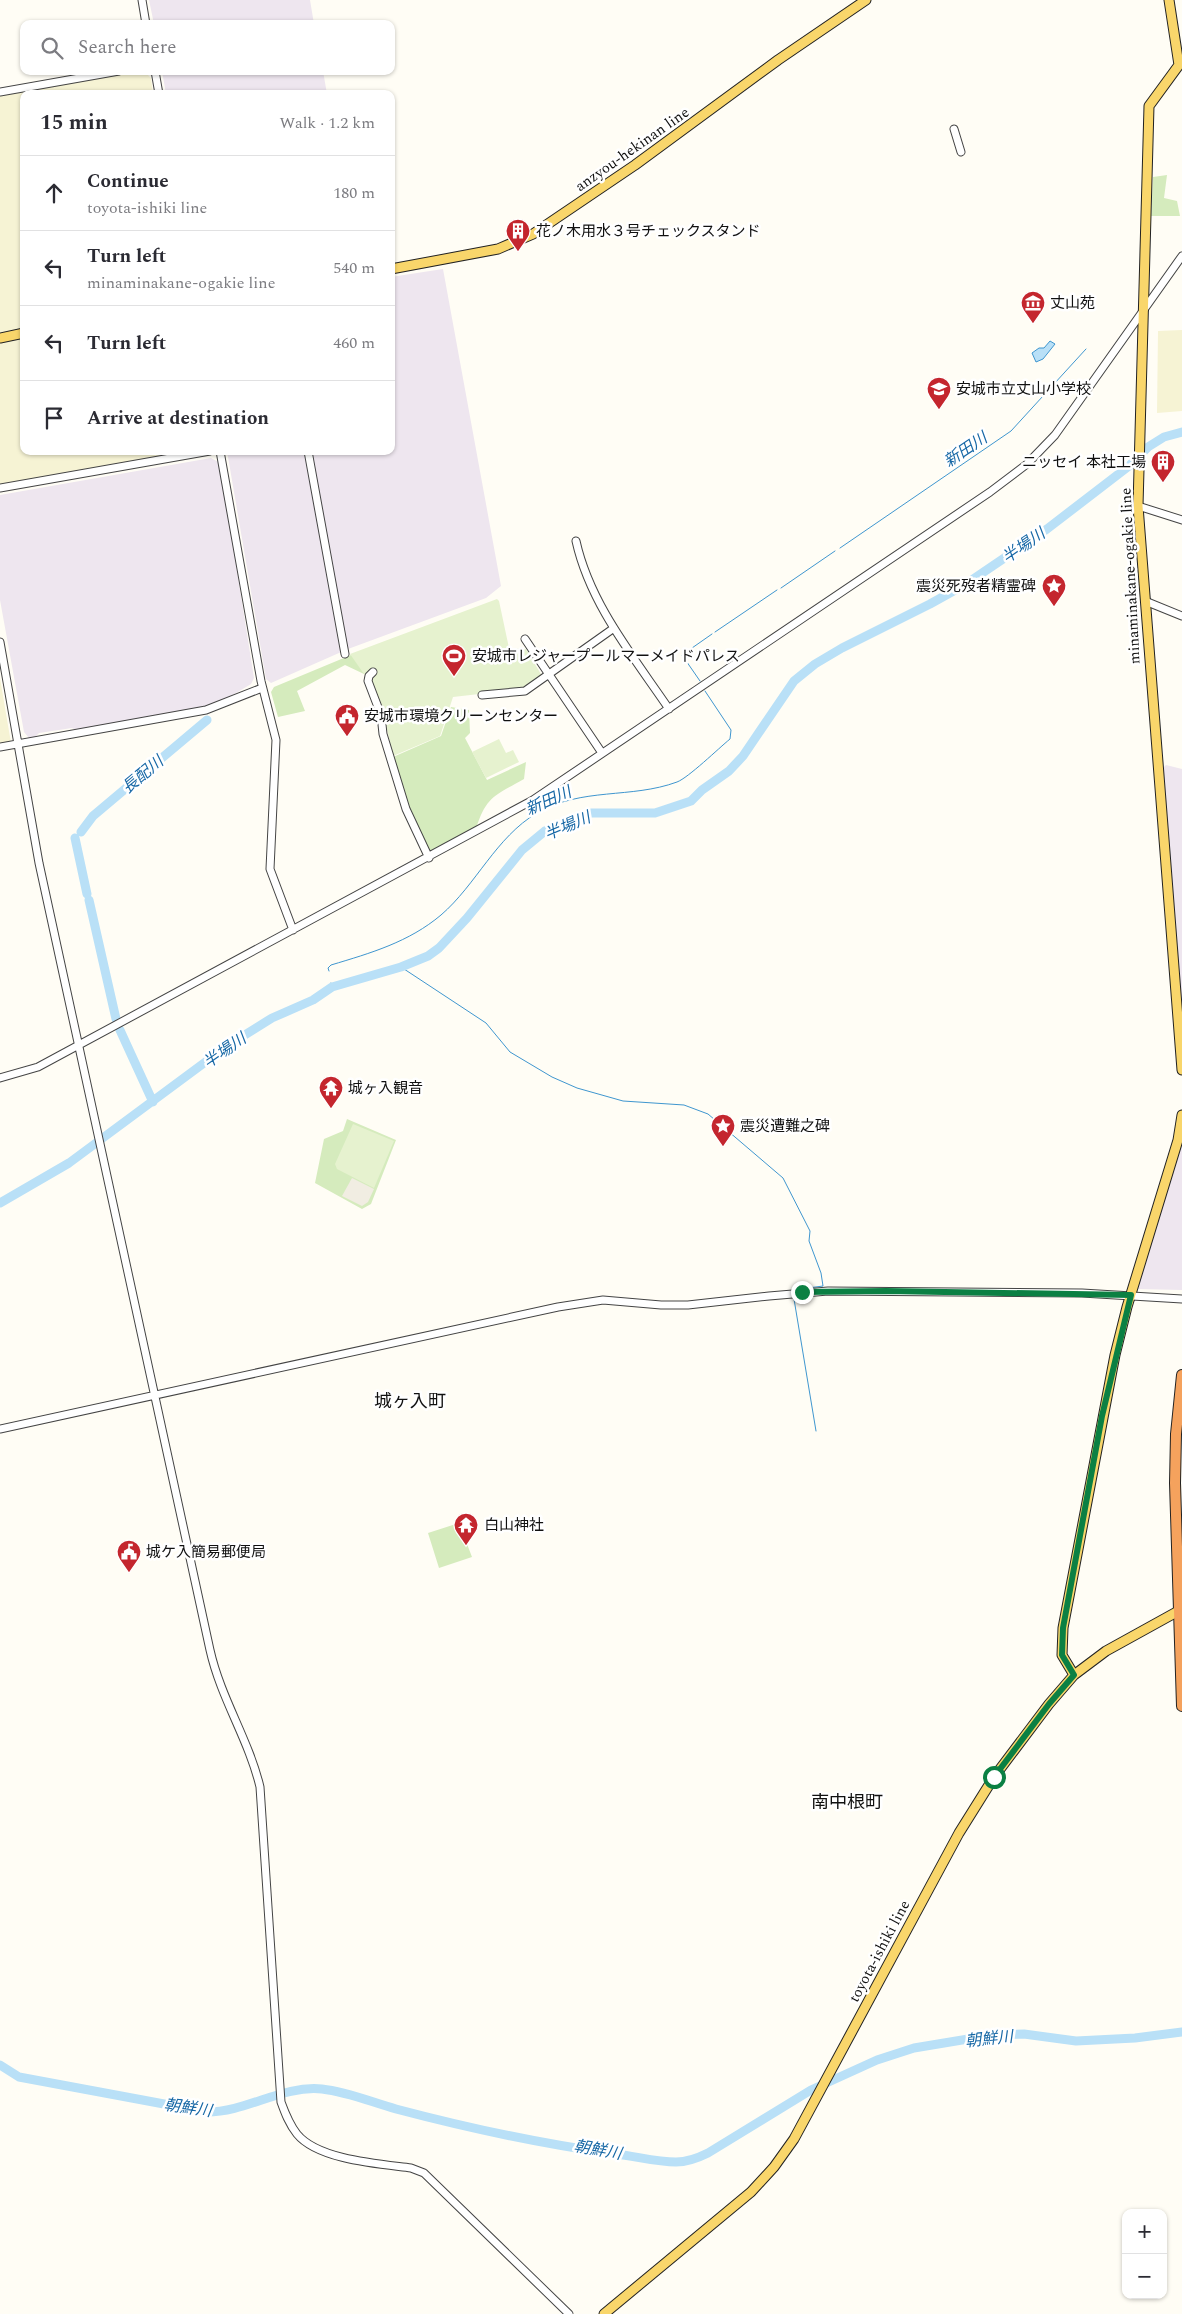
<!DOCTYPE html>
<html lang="en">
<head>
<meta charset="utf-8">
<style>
  body { margin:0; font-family:Spectral,"Noto Sans JP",serif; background:#f2f2f3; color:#2b2b33 }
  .controls { position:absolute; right:15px; bottom:15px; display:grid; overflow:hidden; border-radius:10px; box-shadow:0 1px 4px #0004 }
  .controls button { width:45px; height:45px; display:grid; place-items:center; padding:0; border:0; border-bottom:1px solid #e1e1e2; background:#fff; color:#2b2b33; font:25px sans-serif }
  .stop { position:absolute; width:15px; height:15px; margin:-11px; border:4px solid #0b8043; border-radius:50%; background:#fff }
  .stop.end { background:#0b8043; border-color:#fff; box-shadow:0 1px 5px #0008 }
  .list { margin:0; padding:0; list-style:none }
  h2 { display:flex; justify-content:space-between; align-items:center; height:65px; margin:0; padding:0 20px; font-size:21px }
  h2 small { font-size:16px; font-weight:400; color:#7c7c81 }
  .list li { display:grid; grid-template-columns:32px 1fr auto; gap:15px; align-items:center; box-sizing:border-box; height:75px; padding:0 20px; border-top:1px solid #e1e1e2 }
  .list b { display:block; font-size:19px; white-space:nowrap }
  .list p { margin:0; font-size:16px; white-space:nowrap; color:#7c7c81 }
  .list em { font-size:16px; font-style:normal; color:#7c7c81 }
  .icon { flex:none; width:28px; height:28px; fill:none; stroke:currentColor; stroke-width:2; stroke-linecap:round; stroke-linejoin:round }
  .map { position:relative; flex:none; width:1182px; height:2314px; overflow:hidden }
  .search { position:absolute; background:#fff; box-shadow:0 1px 4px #0004; left:20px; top:20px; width:375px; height:55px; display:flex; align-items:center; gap:12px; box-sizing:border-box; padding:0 18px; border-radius:10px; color:#7c7c81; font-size:19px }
  .panel { position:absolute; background:#fff; box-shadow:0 1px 4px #0004; left:20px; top:90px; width:375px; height:365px; border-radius:10px }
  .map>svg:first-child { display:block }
  .industrial { fill:#eee6ef }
  .farmland { fill:#f6f3d4 }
  .green { fill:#d5ebbd }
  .pitch { fill:#e6f2cf }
  .plaza { fill:#f1ede2 }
  .water { fill:#b9e0f7; stroke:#3f96cf }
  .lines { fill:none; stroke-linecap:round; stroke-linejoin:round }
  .stream { stroke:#3f96cf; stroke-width:1 }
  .river { stroke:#b9e0f7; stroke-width:9 }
  .minor-casing { stroke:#444; stroke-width:9 }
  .major-casing { stroke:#222; stroke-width:11 }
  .highway-casing { stroke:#222; stroke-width:12 }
  .minor { stroke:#fff; stroke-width:7 }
  .major { stroke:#f9d66b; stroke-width:9 }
  .highway { stroke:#f5a25d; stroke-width:10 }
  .route { stroke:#0b8043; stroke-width:6 }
  .labels { text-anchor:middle; stroke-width:5; stroke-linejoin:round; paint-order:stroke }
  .street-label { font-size:15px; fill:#111; stroke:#fff }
  .poi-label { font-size:15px; fill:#111; stroke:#fff; text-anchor:start }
  .water-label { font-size:16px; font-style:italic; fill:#1768a6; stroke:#fff }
  .quarter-label { font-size:18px; fill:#111; stroke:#fff }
</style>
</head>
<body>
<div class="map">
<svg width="1182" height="2314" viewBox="0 0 1182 2314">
  <rect width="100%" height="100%" fill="#fffdf5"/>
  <path class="industrial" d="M149,0H310L314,24H154Z
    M162,71H323L327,94H166Z
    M443,269L501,586L486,598L348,649L271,683L266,679L227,451H391V277Z
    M211,458L220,463L254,678L251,684L218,704L209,706L79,731L72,728L39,733L35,737L29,738L24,732L0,600V495Z
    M1166,765L1182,769V1033L1162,769Z
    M1182,1139V1290L1137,1289Z"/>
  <path class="farmland" d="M139,71H144L151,78L153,94H24V451H189L0,485V95Z
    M1182,330V411L1157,413L1158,331Z
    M0,678L11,743L0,745Z"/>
  <path class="green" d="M1167,175L1164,198L1177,201L1180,216H1151L1153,177Z
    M351,655L394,659L364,674L345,665L297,691L305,711L278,717L271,692L274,687Z
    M451,707L469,710L470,733L465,738L487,780L526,762L524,779C496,795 486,796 476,829L433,852H429L411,811L393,757L441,736Z
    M347,1119L396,1140L371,1204L362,1209L315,1183L324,1139L343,1131Z
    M459,1523L472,1557L439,1568L428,1533Z"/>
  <path class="pitch" d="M497,599L499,601L509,648L526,649L542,676L523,689L453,697L440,736L393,756L383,711L370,678L364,674L350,654Z
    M499,739L506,753L513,750L519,762L486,778L472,752Z
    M353,1124L394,1141L374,1188L337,1169L335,1164Z"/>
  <path class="plaza" d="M352,1178L374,1189L368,1202L362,1206L342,1196Z"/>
  <path class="water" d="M1050,341L1055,344L1043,359L1036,362L1032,353L1039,348H1044Z"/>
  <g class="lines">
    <path class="stream" d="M840,548L1011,431L1086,349
      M781,588L835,551
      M715,632L777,590
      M700,681L682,655L712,634
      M401,967L486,1023L510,1052L552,1077L577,1088L623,1101L684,1105L708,1114L783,1178L810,1231L809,1241L821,1273L823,1286L793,1290
      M329,971L328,968L331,965C371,953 409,942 441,915C476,885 496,837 537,813C582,787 631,799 677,782C688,778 719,748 730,739L731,730L705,691
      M331,983L332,987
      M794,1299L816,1431"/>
    <path class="river" d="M81,832L93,816L207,720
      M75,838L87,894
      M89,900L116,1019
      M120,1030L153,1102
      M0,1203L69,1163L227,1046L272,1018L313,1000L332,987L401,967L428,956L439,948L467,918L522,850L545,831L591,813H655L691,801L702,790L729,771L743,756L794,681L815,664L842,648L930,604L966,584L1047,529L1129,466L1148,447L1164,437L1182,432
      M0,2065L19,2077L207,2112C247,2112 282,2085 322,2089C348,2092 371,2102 396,2109C468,2128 542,2144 615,2154C635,2156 656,2162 676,2162C688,2162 698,2158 708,2153L811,2090L877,2060L914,2048L992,2035L1024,2034L1076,2041L1135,2038L1182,2032"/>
    <defs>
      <path id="minor" d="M142,0L146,24
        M155,71L159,94
        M0,92L119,71
        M954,129L961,152
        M220,451L261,681L276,740L270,869L293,930
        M308,451L345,654
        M0,488L210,451
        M1138,506L1182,520
        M576,541C590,604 633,656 669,709
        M1145,601L1182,616
        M525,639L602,753
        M0,642L39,863L210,1650C221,1699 249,1740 260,1787L281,2102C285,2113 289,2124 297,2134C318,2160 380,2164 411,2168L424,2173L569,2314
        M373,672L369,676L368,681L381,715L383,734L406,809L429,858
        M482,695L525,691L614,628
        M0,747L206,710L262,688
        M0,1078L38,1067L533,800L990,492L1027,464L1055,435L1182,256
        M0,1429L558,1307L603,1300L661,1305H688L769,1296L828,1291L1082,1293L1182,1299"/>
      <path id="major" d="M1169,0L1179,65L1149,106L1138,506L1182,1070
        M391,269L498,249L533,234L635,165L778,60L866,0
        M0,338L24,333
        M1074,1675L1062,1655L1063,1628L1115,1355L1127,1307L1178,1140L1182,1115
        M604,2314L751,2192L774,2167L794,2139L959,1833L994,1777L1049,1704L1074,1675L1106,1651L1182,1609"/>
      <path id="highway" d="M1182,1375L1176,1434L1175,1483L1182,1706"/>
    </defs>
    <use href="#minor" class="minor-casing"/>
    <use href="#major" class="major-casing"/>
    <use href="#highway" class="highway-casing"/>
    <use href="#minor" class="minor"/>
    <use href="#major" class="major"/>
    <use href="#highway" class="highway"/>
  </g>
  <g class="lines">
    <path class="route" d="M802,1292L886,1291L1131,1295L1102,1416L1063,1628L1062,1655L1074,1675L1049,1704L994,1777"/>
  </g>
  <defs>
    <symbol id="building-pin" viewBox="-11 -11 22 30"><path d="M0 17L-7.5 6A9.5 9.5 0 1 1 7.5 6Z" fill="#c4262e" stroke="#fff"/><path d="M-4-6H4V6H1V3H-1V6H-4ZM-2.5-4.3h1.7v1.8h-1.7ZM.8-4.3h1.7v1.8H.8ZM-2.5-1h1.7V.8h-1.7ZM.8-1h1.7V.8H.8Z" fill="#fff"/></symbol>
    <symbol id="museum-pin" viewBox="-11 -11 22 30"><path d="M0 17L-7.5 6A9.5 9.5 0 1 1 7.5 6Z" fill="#c4262e" stroke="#fff"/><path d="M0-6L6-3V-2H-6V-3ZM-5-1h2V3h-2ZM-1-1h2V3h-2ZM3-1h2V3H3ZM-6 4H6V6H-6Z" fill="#fff"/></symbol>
    <symbol id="school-pin" viewBox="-11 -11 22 30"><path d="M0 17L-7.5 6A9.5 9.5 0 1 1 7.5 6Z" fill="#c4262e" stroke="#fff"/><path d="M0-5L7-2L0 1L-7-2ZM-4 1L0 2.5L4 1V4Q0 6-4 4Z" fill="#fff"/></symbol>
    <symbol id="sight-pin" viewBox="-11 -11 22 30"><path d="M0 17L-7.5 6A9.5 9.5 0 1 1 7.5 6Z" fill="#c4262e" stroke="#fff"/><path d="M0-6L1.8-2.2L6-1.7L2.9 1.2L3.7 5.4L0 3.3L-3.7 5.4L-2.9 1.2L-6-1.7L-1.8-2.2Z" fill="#fff"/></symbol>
    <symbol id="stadium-pin" viewBox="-11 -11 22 30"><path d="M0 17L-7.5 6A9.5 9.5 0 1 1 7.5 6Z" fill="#c4262e" stroke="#fff"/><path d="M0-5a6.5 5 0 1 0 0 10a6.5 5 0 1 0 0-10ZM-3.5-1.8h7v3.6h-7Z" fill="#fff"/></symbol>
    <symbol id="civic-pin" viewBox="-11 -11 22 30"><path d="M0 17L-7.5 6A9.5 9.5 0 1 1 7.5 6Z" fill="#c4262e" stroke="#fff"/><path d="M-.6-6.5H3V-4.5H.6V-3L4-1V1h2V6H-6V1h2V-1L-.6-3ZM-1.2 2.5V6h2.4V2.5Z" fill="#fff"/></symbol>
    <symbol id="temple-pin" viewBox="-11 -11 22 30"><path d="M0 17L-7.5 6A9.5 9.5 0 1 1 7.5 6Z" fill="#c4262e" stroke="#fff"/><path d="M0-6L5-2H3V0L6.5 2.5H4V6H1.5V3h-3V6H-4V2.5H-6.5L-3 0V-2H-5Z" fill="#fff"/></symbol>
  </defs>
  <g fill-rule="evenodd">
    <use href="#building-pin" x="504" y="217" width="28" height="38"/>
    <use href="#museum-pin" x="1019" y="289" width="28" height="38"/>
    <use href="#school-pin" x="925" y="375" width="28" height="38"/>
    <use href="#building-pin" x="1149" y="448" width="28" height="38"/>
    <use href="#sight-pin" x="1040" y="572" width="28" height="38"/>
    <use href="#stadium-pin" x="440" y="642" width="28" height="38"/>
    <use href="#civic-pin" x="333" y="702" width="28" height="38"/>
    <use href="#temple-pin" x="317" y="1074" width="28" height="38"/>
    <use href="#sight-pin" x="709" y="1112" width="28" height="38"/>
    <use href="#temple-pin" x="452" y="1511" width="28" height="38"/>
    <use href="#civic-pin" x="115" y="1538" width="28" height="38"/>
  </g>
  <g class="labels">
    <g class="street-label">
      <text transform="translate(632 149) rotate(-35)" y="5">anzyou-hekinan line</text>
      <text transform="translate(1130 576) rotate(-93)" y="5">minaminakane-ogakie line</text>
      <text transform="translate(879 1951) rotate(-62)" y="5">toyota-ishiki line</text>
    </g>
    <g class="poi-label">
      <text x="536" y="236">花ノ木用水３号チェックスタンド</text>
      <text x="1050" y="308">丈山苑</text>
      <text x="956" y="394">安城市立丈山小学校</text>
      <text x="1146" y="467" text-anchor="end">ニッセイ 本社工場</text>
      <text x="1036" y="591" text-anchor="end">震災死歿者精霊碑</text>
      <text x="472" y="661">安城市レジャープールマーメイドパレス</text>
      <text x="364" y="721">安城市環境クリーンセンター</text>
      <text x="348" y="1093">城ヶ入観音</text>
      <text x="740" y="1131">震災遭難之碑</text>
      <text x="484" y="1530">白山神社</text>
      <text x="146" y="1557">城ケ入簡易郵便局</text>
    </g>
    <g class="water-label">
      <text transform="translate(965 449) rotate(-34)" y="6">新田川</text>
      <text transform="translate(1023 545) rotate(-35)" y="6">半場川</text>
      <text transform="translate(142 774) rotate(-40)" y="6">長配川</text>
      <text transform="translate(548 800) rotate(-24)" y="6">新田川</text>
      <text transform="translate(567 825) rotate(-23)" y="6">半場川</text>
      <text transform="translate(224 1050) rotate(-35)" y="6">半場川</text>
      <text transform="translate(989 2038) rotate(-6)" y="6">朝鮮川</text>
      <text transform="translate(188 2107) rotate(8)" y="6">朝鮮川</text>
      <text transform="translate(598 2149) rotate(10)" y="6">朝鮮川</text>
    </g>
    <g class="quarter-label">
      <text x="410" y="1407">城ヶ入町</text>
      <text x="847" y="1808">南中根町</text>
    </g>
  </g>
</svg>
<div class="controls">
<button>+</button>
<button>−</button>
</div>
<div class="stop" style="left:994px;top:1777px"></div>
<div class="stop end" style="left:802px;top:1292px"></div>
<div class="search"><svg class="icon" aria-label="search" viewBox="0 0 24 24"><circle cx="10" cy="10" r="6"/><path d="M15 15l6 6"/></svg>Search here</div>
<section class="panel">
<h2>15 min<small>Walk · 1.2 km</small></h2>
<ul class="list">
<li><svg class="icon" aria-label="ahead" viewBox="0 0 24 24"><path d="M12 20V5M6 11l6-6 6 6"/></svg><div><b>Continue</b><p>toyota-ishiki line</p></div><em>180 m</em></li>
<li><svg class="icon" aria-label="left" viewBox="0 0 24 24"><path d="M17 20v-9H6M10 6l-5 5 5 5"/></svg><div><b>Turn left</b><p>minaminakane-ogakie line</p></div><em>540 m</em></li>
<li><svg class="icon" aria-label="left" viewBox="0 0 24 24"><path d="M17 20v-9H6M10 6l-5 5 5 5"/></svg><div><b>Turn left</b></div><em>460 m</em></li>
<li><svg class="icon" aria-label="arrive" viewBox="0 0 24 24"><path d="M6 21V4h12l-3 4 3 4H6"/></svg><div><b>Arrive at destination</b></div></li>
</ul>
</section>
</div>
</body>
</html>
